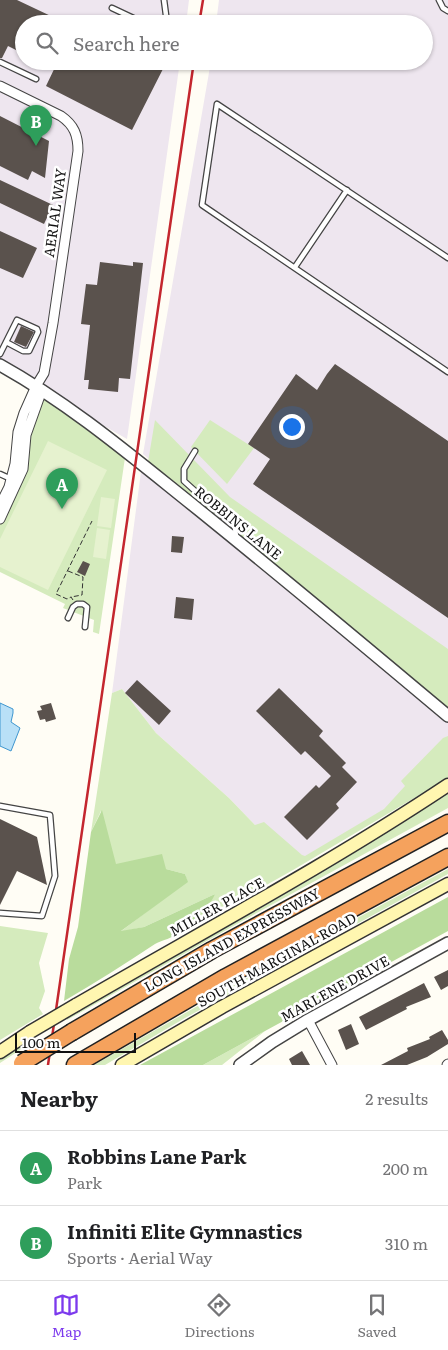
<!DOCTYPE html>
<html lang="en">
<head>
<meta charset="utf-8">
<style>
  body { margin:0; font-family:Literata,serif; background:#f6f6f6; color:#202124 }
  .scale { position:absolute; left:15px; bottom:12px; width:121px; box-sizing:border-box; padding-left:5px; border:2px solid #111; border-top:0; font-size:14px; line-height:18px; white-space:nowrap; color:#111; -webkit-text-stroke:4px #fff; paint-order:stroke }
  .you { position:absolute; left:291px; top:426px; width:18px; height:18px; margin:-12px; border:4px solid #fff; border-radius:50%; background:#1a73e8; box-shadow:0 0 0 8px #1a73e833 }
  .badge { display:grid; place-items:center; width:32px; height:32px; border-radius:50%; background:#7c3aed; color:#fff; font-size:16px; font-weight:700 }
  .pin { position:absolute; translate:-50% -41px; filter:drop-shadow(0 1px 2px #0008) }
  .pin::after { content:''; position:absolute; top:26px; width:18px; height:15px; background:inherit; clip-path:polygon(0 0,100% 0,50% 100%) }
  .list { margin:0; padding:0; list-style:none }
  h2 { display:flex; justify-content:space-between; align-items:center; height:65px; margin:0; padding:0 20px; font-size:21px }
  h2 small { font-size:16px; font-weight:400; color:#757577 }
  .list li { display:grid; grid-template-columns:32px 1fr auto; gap:15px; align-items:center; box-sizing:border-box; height:75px; padding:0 20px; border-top:1px solid #e0e0e0 }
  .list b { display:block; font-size:19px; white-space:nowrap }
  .list p { margin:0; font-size:16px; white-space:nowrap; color:#757577 }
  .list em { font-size:16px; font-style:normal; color:#757577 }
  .icon { flex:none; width:28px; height:28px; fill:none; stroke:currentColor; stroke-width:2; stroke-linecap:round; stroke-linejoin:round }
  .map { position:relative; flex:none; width:448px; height:1065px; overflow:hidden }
  .search { position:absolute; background:#fff; box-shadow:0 1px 4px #0004; left:15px; right:15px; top:15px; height:55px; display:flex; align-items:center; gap:12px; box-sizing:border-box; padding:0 18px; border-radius:28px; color:#757577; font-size:19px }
  .sheet { height:215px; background:#fff }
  nav { display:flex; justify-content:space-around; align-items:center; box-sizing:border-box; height:70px; border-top:1px solid #e0e0e0; background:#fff; font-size:14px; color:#757577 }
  nav a { display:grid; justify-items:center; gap:2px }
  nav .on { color:#7c3aed }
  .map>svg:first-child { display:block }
  .industrial { fill:#eee6ef }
  .green { fill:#d5ebbd }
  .forest { fill:#b9dc9c }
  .pitch { fill:#e6f2cf }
  .water { fill:#b9e0f7; stroke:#3f96cf }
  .building { fill:#5a524d }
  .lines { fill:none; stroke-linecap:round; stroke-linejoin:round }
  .service-casing { stroke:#444; stroke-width:7 }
  .minor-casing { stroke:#444; stroke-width:11 }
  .tertiary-casing { stroke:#444; stroke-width:14 }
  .secondary-casing { stroke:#333; stroke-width:15 }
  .motorway-casing { stroke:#222; stroke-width:19 }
  .path { stroke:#333; stroke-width:1; stroke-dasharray:5 2.5; stroke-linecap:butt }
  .service { stroke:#fff; stroke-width:4.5 }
  .minor { stroke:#fff; stroke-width:9 }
  .tertiary { stroke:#fff; stroke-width:11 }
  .secondary { stroke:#fff6b0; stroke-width:12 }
  .motorway { stroke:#f5a25d; stroke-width:16 }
  .rail { stroke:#c4262e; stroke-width:2.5 }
  .secondary-bridge-casing { stroke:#333; stroke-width:15; stroke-linecap:butt }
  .motorway-bridge-casing { stroke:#222; stroke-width:19; stroke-linecap:butt }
  .secondary-bridge { stroke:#fff6b0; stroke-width:12 }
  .motorway-bridge { stroke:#f5a25d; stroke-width:16 }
  .labels { text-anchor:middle; stroke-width:5; stroke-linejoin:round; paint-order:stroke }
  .street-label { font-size:14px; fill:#111; stroke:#fff }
</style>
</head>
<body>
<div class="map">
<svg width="448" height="1065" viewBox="0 0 448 1065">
  <rect width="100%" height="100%" fill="#fffdf5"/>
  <path class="industrial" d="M0,0H189L186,24H24V61H180L127,439L0,366Z
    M219,0H448V774L304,863L255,825L229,798L156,733L122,689L112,693L142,464L418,690L143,454L211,61H424V24H216Z"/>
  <path class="green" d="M46,393L126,451L99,634L93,632L94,620L63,608L65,604L0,572V524L25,471L29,434Z
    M155,420L230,497L448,649V713L147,468Z
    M210,420L254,448L227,484L191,447Z
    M122,689L156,733L229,798L255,825L264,822L302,855L305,856L384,809L405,786L401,781L443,738L448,736V778L293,870L179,934L195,921L215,894L144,927L120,932L187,881L185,874L166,869L115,864L101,811L91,832L112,693Z
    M448,793V808L244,920L67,1020L68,1016L291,887Z
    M448,869V874L185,1018L105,1065H94L259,971Z
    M0,926L48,933L39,963L45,991L39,1008L43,1014L0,1040Z
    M265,1031L222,1065H203Z
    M35,1037L34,1041L0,1063V1059Z"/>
  <path class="forest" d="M102,810L116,864L162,854L166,869L185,874L188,882L121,931L144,927L215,894C210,907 191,926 180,933C172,938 163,940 155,944C125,964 95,983 64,1001L69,959L78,927L91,832Z
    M448,897V931L203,1065H140Z"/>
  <path class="pitch" d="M48,441L107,470L48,590L0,567V539Z
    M101,497L115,499L111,528L97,526Z
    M97,528L110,530L106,559L93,557Z"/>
  <path class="water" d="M0,703L13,709V713L11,722L20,728L11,751L0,746Z"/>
  <path class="building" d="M0,0H17L55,18L52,24H24V54L8,46L2,58H0Z
    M58,61H162L166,63L132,130L46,86Z
    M0,116L49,141L45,178L32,171L28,180L0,166Z
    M0,180L53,205L44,224L0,203Z
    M0,231L37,248L23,278L0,268Z
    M100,262L133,266V262L143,263L130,379L119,378L118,392L88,389L89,380H84L90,325L81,324L86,284L97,285Z
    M21,326L34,332L26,347L14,342Z
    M335,364L448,441V618L253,484L270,459L248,444L296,374L317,390L327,374Z
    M172,536L184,537L182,553L171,552Z
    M83,561L90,564L85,576L77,572Z
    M176,597L194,599L192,620L174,618Z
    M137,680L171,711L159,725L125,693Z
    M279,688L323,731L319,736L346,763L342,767L357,782L336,804L339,808L307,840L284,817L316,785L319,788L331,776L305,751L301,755L256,711Z
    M51,703L56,719L46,722L45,719L40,720L37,711L42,710L40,706Z
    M0,819L37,837L47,885L17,871L0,905Z
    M448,970V986L441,990L434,977Z
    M424,983L431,997L406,1007L407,1009L366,1030L359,1017Z
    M351,1024L359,1044L346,1050L338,1030Z
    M442,1030L448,1040V1044L427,1057L407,1065H381L408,1051L407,1048L430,1039L429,1037Z
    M302,1051L310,1065H292L289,1059Z"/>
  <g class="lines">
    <defs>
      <path id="service" d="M439,0L443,8L448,11
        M112,8L146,24
        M163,24L166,15L164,0
        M0,62L36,79
        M448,258L217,104L202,205L448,372
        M295,267L347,190
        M0,354L17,320L37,329L38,332L29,351H23L6,342
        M195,451L184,469V481L235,527L236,537
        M0,474L11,479
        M68,618L73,607L77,604H83L87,607L85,627
        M0,806L50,815L55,876L42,916L0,913"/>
      <path id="minor" d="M0,86L61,116C74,125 78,135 78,151L53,323L44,373L36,386L24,413L18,432L15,464L9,487L0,505
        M0,519L23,469L26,435L42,390
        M308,1020L332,1065
        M447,1065L448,1064"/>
      <path id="tertiary" d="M0,365C72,405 135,459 199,510C283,578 366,647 448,716
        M240,1065L272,1042L308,1020L448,943"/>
      <path id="secondary" d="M76,1005C200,933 328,865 448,785
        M0,1052L30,1032
        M122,1065L222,1007L448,884"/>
      <path id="motorway" d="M72,1032L212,950L448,823
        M75,1065L226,977L448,857"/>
    </defs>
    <use href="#service" class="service-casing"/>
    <use href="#minor" class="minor-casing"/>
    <use href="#tertiary" class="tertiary-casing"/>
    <use href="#secondary" class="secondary-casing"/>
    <use href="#motorway" class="motorway-casing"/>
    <path class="path" d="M68,571L83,577L82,595L71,597
      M73,600L71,597L67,599L56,594L92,521"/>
    <use href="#service" class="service"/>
    <use href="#minor" class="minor"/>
    <use href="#tertiary" class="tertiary"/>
    <use href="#secondary" class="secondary"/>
    <use href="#motorway" class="motorway"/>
    <path class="rail" d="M199,24L203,0
      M48,1065L194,61"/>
    <defs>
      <path id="secondary-bridge" d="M30,1032L76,1005"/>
      <path id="motorway-bridge" d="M22,1063L72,1032"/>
    </defs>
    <use href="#secondary-bridge" class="secondary-bridge-casing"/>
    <use href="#motorway-bridge" class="motorway-bridge-casing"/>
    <use href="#secondary-bridge" class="secondary-bridge"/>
    <use href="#motorway-bridge" class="motorway-bridge"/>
  </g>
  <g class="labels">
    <g class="street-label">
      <text transform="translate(55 213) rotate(-82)" y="5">AERIAL WAY</text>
      <text transform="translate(238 523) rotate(39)" y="5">ROBBINS LANE</text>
      <text transform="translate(217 907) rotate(-29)" y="5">MILLER PLACE</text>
      <text transform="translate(232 940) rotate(-29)" y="5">LONG ISLAND EXPRESSWAY</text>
      <text transform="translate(277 960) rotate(-29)" y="5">SOUTH MARGINAL ROAD</text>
      <text transform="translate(335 989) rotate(-29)" y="5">MARLENE DRIVE</text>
    </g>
  </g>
</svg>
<div class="scale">100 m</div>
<div class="you"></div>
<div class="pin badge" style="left:62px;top:509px;background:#2e9e5b">A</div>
<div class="pin badge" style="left:36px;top:146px;background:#2e9e5b">B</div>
<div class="search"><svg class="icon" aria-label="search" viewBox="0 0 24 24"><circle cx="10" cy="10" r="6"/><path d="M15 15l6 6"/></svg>Search here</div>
</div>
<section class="sheet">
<h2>Nearby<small>2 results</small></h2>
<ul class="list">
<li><span class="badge" style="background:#2e9e5b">A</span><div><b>Robbins Lane Park</b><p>Park</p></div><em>200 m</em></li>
<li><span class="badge" style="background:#2e9e5b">B</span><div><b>Infiniti Elite Gymnastics</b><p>Sports · Aerial Way</p></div><em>310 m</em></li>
</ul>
</section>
<nav>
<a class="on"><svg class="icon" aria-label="map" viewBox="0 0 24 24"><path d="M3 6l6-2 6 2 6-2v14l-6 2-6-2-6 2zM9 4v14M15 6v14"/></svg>Map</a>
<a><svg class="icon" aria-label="directions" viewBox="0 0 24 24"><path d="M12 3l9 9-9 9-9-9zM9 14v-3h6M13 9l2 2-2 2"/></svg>Directions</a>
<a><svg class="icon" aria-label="saved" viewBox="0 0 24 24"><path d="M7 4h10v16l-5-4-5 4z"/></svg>Saved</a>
</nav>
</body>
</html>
